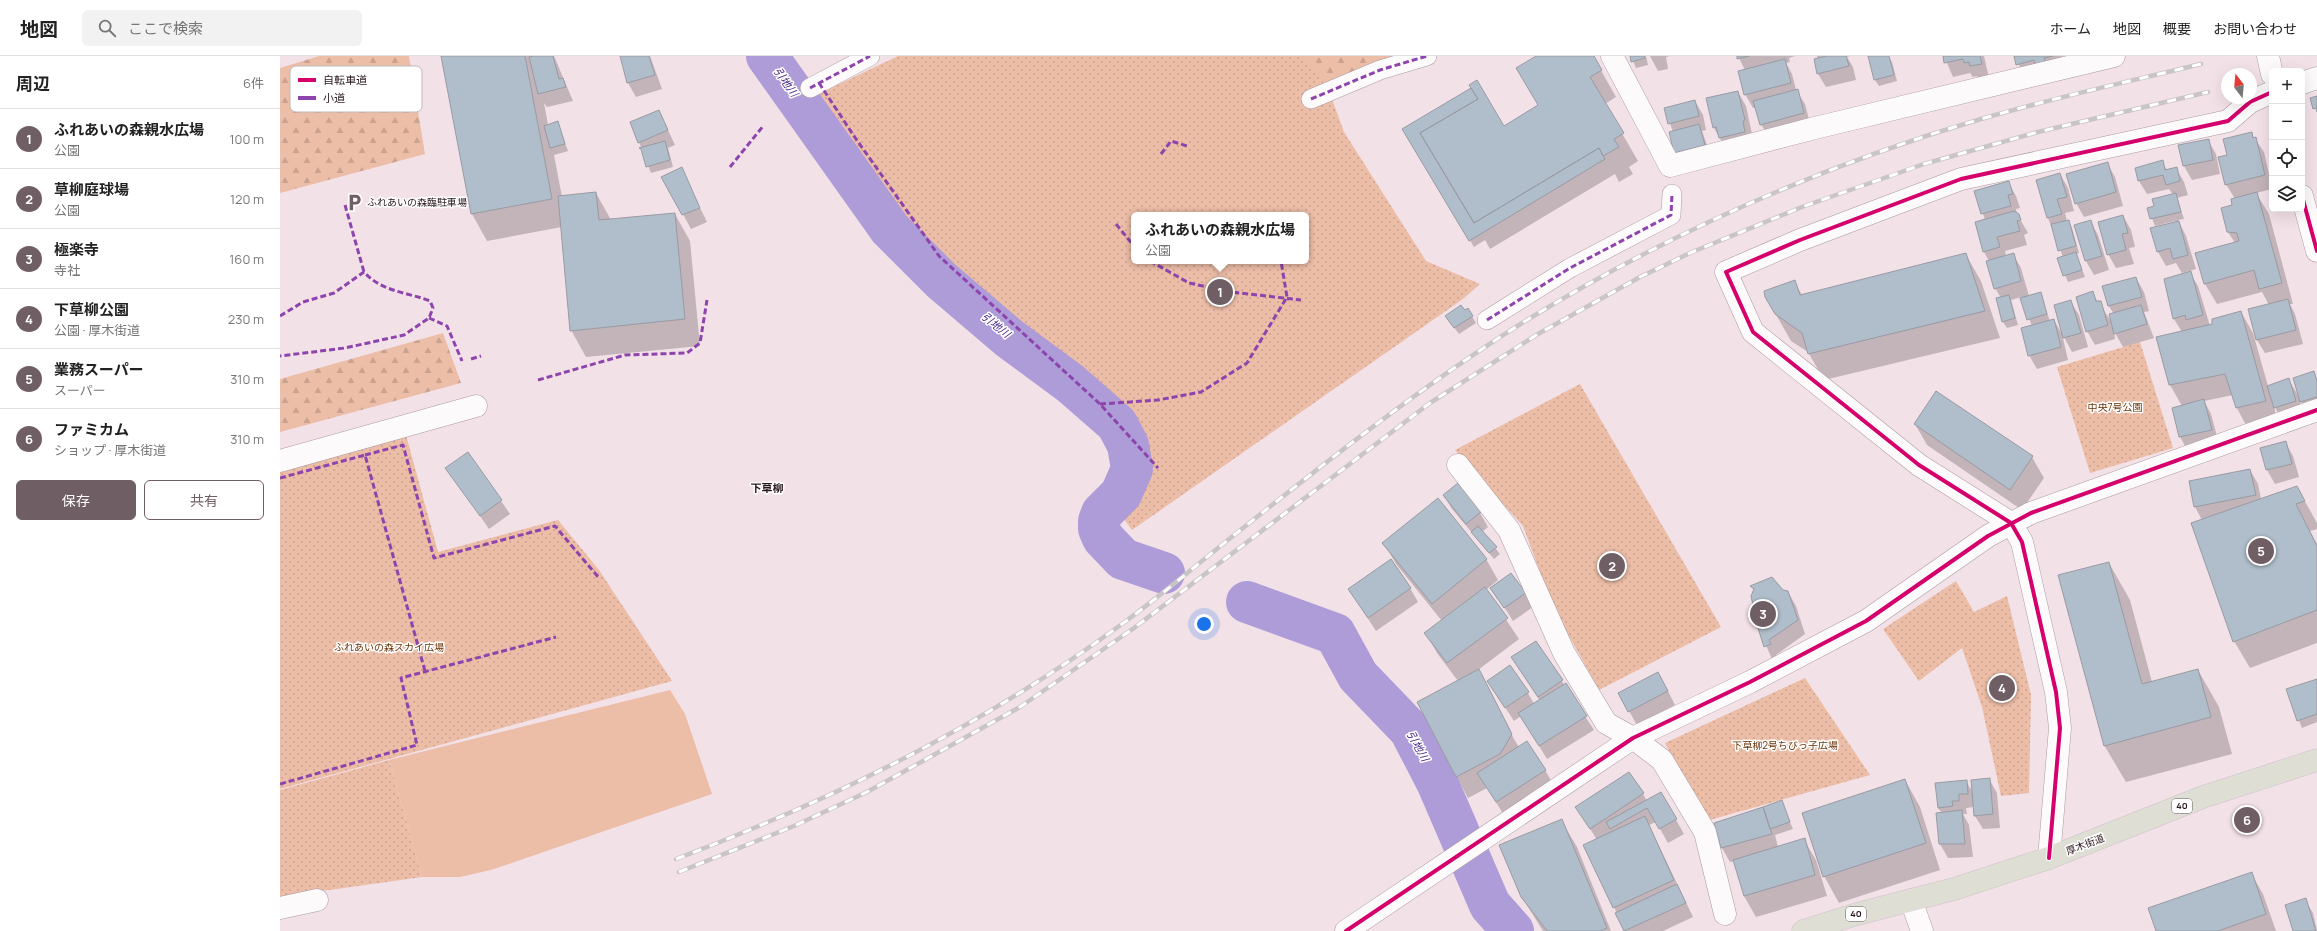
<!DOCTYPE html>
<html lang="ja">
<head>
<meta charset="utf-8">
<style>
  body { margin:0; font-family:Manrope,"Noto Sans JP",sans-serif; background:#f2f2f2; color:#222 }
  .controls { position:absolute; right:12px; top:12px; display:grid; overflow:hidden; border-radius:6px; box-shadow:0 4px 16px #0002 }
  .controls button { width:36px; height:36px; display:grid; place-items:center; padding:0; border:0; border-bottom:1px solid #e0e0e0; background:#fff; color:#222; font:20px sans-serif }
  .compass { position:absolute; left:1941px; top:12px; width:36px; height:36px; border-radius:50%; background:#fff; box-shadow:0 4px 16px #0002; rotate:344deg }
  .you { position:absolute; left:924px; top:568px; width:14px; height:14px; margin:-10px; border:3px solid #fff; border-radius:50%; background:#1a73e8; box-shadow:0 0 0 6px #1a73e833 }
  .badge { display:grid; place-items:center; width:26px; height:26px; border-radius:50%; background:#705e65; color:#fff; font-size:13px; font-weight:700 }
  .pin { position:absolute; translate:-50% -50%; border:2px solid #fff; box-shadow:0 1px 4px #0006 }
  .popup { position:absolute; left:851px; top:156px; width:178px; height:52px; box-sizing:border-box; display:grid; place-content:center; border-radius:6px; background:#fff; filter:drop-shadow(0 1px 3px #0005); font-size:13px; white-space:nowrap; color:#767676 }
  .popup b { font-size:15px; color:#222 }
  .popup::after { content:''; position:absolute; left:50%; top:100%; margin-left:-8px; border:8px solid transparent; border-top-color:#fff }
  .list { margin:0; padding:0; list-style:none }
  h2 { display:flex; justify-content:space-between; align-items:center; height:52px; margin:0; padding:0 16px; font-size:17px }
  h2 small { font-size:13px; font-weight:400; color:#767676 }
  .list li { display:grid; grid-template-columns:26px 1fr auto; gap:12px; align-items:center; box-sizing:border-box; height:60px; padding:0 16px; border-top:1px solid #e0e0e0 }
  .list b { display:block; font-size:15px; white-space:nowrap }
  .list p { margin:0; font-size:13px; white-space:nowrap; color:#767676 }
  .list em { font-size:13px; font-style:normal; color:#767676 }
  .actions { display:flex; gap:8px; padding:12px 16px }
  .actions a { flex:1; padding:9px 0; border:1px solid #705e65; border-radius:6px; text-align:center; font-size:14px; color:#705e65 }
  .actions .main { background:#705e65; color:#fff }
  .icon { flex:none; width:22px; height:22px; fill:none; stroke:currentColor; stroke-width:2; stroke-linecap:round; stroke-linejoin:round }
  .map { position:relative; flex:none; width:2037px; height:875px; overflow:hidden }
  header { display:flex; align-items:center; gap:24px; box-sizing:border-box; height:56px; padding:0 20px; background:#fff; border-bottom:1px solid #e0e0e0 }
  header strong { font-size:19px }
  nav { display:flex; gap:22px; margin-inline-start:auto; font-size:14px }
  .search { width:280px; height:36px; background:#f2f2f2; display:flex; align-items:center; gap:10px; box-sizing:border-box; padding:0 14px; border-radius:6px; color:#767676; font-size:15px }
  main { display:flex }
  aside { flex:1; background:#fff }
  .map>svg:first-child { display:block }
  .grass { fill:#ecbda7 }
  .forest { fill:url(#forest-firs) }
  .park { fill:url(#park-dots); fill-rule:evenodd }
  .shadow { fill:#0003 }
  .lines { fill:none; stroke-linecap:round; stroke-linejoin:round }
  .river { stroke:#ae9cd9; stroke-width:42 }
  .building { fill:#b0becb; stroke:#999aa2 }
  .pedestrian-casing { stroke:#aa9aa0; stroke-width:20 }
  .minor-casing { stroke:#aa9aa0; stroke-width:23 }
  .tertiary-casing { stroke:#aa9aa0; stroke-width:23 }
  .primary-casing { stroke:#ccc2c6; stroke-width:23 }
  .pedestrian { stroke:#fdfafc; stroke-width:19 }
  .minor { stroke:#fdfafc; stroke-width:22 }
  .tertiary { stroke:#fdfafc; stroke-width:22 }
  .primary { stroke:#dfded4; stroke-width:22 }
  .rail-casing { stroke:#c9c4c6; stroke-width:4.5 }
  .rail { stroke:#fff; stroke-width:3; stroke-dasharray:9; stroke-linecap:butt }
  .quiet { stroke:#8e44ad; stroke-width:3; stroke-dasharray:6 3; stroke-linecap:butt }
  .cycleway-casing { stroke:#fff; stroke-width:6 }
  .cycleway { stroke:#d6006c; stroke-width:4 }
  .labels { text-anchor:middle; stroke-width:3; stroke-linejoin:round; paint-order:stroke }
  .shield { fill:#fff; stroke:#6a5d62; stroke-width:1 }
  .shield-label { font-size:9px; font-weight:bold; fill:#2a171f }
  .poi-label { font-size:10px; fill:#2a171f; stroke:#fff; text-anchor:start }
  .park-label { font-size:10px; fill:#6a3306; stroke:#fff }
  .street-label { font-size:10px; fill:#2a171f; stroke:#fff }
  .water-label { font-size:11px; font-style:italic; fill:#462287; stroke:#fff }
  .neighbourhood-label { font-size:11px; font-weight:bold; fill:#2a171f; stroke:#fff }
  .key { fill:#fff; stroke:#bfb9bc; stroke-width:1 }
  .key-label { font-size:11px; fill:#2a171f }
</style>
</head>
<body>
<header>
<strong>地図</strong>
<div class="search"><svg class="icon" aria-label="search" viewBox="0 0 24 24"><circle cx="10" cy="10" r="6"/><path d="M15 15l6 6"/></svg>ここで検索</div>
<nav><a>ホーム</a><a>地図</a><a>概要</a><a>お問い合わせ</a></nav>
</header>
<main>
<aside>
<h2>周辺<small>6件</small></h2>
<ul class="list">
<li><span class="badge">1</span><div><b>ふれあいの森親水広場</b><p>公園</p></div><em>100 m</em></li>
<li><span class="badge">2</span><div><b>草柳庭球場</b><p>公園</p></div><em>120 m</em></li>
<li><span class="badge">3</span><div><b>極楽寺</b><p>寺社</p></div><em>160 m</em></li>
<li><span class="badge">4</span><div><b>下草柳公園</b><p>公園 · 厚木街道</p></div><em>230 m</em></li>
<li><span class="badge">5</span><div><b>業務スーパー</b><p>スーパー</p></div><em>310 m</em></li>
<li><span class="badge">6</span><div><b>ファミカム</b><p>ショップ · 厚木街道</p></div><em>310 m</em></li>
</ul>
<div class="actions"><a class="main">保存</a><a>共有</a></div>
</aside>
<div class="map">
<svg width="2037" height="875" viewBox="0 0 2037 875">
  <defs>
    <pattern id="forest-firs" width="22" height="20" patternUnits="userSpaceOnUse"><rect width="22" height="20" fill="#ecbda7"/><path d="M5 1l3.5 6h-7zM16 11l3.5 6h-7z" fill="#cba28f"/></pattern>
    <pattern id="park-dots" width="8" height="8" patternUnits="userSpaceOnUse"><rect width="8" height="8" fill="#ecbda7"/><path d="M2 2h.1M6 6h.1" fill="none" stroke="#cba28f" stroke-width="1.8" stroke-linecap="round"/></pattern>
  </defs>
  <rect width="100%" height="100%" fill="#f3e1e8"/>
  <path class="grass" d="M390,634L405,658L432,738L211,814L180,821H142L109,704Z"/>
  <path class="forest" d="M39,0H129L145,98L0,137V12Z
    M993,0H1124L1036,31Z
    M163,277L181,327L0,376V323Z"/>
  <path class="park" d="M618,0H1020L1034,11L1052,43L1064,76L1146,205L1200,228L1183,243L852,474L841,459L835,399L816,359L641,190L532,41ZM854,159H1026V205H854Z
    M1860,286L1893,392L1810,417L1777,311Z
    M1300,328L1441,571L1319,634L1273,551L1243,470L1175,394Z
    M126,379L158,496L278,464L319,514L392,625L0,733V413Z
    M1676,525L1694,556L1727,540L1751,639L1749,737L1721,740L1702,651L1682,592L1639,625L1603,573Z
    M1525,622L1590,719L1426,765L1385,687Z
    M109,704L142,821L0,841V734Z"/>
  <path class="shadow" d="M167,0H250L251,2L274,0L293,45L267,51L264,47L268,69L278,67L288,95L274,99L282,141L316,137L331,164L395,158L410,185L420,290L306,301L291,274L282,171L207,185L192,158L162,1Z
    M341,0H370L382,33L356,41L348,27Z
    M1258,0H1313L1336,41L1325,48L1358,105L1349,111L1353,118L1339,126L1335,118L1210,193L1205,184L1194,191L1123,74L1224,71L1259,50Z
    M1351,0H1366L1368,9L1356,12Z
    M1370,0H1390L1386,1L1388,13L1378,15Z
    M1458,0H1515L1509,2L1510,6L1506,7L1512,18L1516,34L1525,48L1531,71L1489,82L1481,68L1476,51L1473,52L1465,38V14Z
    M1537,0H1570L1567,1L1573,11L1576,24L1546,31L1538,18Z
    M1602,0H1608L1612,6L1617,25L1599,30L1595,24Z
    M1664,0H1704L1709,22L1699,24L1697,20L1693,21L1690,17L1673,21Z
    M1735,0H1782L1785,13L1745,22Z
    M1458,36L1466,50L1472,78L1448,96L1434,72L1427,43Z
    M1415,45L1423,59L1426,74L1422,75L1432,103L1403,110L1395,97L1393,76L1385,53Z
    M379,55L395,89L388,92L393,111L371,117L359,86Z
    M1971,77L1984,96L1992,131V133L1976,137L1989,158L2013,248H2010L2015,258L2023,288L1985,297L1977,284L1989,249L1982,236L1937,248L1925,228L1955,187L1948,176L1955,143L1946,128L1948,99Z
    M1928,84L1936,98L1940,118L1912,124L1904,110Z
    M1882,106L1887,114L1896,112L1904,126L1908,139L1897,142L1904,163L1898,164L1906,180L1916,213L1902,217L1896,207L1886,210L1878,196L1872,173L1896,167L1895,165L1875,170L1868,152L1875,151L1893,139L1889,133L1867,138L1859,125Z
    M1827,107L1835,121L1843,150L1804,161L1796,147Z
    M401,113L427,166L411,173L383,121Z
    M1780,118L1788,132L1794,155L1785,157L1787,165L1792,172L1799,197L1796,198L1805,221L1788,226L1778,203L1783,201L1768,162Z
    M1728,126L1736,140L1740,152L1736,153L1737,158L1748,177L1744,179L1747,189L1725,195L1726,200L1733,198L1741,212L1749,240L1760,237L1770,265L1774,264L1782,278L1788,304L1757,313L1749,299L1752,270L1741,241L1731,244L1738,269L1727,272L1723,266L1721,242L1715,232L1709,205L1704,196L1705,164L1696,136Z
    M1843,160L1851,174L1855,191L1849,192L1854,208L1836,212L1828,198Z
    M1810,165L1818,179L1829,214L1814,219L1806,205L1796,169Z
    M1686,199L1701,225L1720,282L1544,324L1528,296L1511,285L1486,241L1514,225L1522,239Z
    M1910,217L1918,230L1930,270L1961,256L1973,277L1988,330L2009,324L2019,341L2033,317L2037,323V357L2029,359L2019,342L2024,359L2003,365L1994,350L1997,365L1968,373L1957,352L1953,339L1924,345L1931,358L1939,388L1908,395L1900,381L1902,350L1890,329L1878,282L1902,276L1894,263Z
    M1856,222L1864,236L1869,255L1864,256L1874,282L1843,291L1834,275L1835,283L1815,289L1807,275L1812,237L1831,265L1834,258L1828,249Z
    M1791,246L1799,259L1808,291L1792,296L1784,281Z
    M1188,254L1196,267L1179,278L1170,266Z
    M1635,368L1752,401L1764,422L1742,454L1647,389Z
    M2005,386L2013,400L2019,421L1995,428L1987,414L1981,392Z
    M188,397L230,458L209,473L167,412Z
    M1970,414L1978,428L1981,443L2017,431L2037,467V473L2030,475L2037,488V587L1970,612L1954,585L1922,464L1915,451L1910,426Z
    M1178,429L1200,457L1208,471L1202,476L1220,498L1214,503L1172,453L1164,440Z
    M1104,487L1206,503L1218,524L1206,534L1239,583L1198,614L1234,683L1239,691L1265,714L1273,728L1224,759L1207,732L1188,742L1138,646L1178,625L1157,597L1146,577L1162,565L1116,508Z
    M1829,507L1850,544L1872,626L1918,614L1939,651L1952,698L1846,726L1824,689Z
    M1472,530L1508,536L1516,550L1525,578L1496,599L1498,603L1493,605L1478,572L1474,534Z
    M1130,532L1138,546L1096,575L1069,533Z
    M1212,532L1245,538L1253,551L1233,565Z
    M1256,586L1314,674L1267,703L1241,660L1234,665L1208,625L1248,637L1254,648L1260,645L1232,602Z
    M2037,624V666L2022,672L2007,634Z
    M1386,631L1395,649L1357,669L1349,655Z
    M1709,723L1717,737L1720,772L1703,773L1695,760L1694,751L1686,752L1687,758H1683L1689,769L1693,801L1668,802L1660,788L1662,757L1658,752L1686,725L1693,737Z
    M1625,724L1640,751L1660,814L1559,847L1544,820Z
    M1381,737L1404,778L1388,787L1376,766L1369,769L1413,861L1383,875H1345L1334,851L1317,784L1297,752L1363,738L1367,745Z
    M1501,746L1513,773L1495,779L1498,791L1524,784L1536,804L1547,840L1476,861L1464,840L1454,805L1450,806L1442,792L1435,767Z
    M1281,764L1297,791L1331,875H1263L1242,841Z
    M1971,817L1983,838L1996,875H1877Z
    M2025,844L2033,857L2037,875H2014Z"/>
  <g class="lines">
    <path class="river" d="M487,0L610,173L661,224L729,282L790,327L837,368L848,389L852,413L841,438L822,457L819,465V473L823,482L843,503L884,517
      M967,546L1055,578L1078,620L1130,674L1157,726L1210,849L1233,875"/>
  </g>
  <path class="building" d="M161,0H245L272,143L191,158Z
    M254,0H273L279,23L283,22L286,31L258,38L249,1Z
    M340,0H369L375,19L347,27Z
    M1256,0H1314L1322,14L1310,21L1344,77L1334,83L1339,91L1323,100L1319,92L1194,167L1140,77L1198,43L1189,29L1197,24L1224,70L1258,49L1236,12Z
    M1350,0H1364L1365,2L1351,6Z
    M1457,0H1469L1457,3Z
    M1547,0H1566L1569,10L1537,18L1534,3Z
    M1588,0H1609L1614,19L1594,24Z
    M1663,0H1700L1702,8L1690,10L1689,6L1684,7L1683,3L1664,7Z
    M1734,0H1773L1764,2L1765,6L1755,9L1754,4L1736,9Z
    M1505,3L1511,27L1464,39L1458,15Z
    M1191,32L1198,43L1140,77L1194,167L1319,92L1325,103L1189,185L1122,73Z
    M1518,33L1524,57L1480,69L1473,45Z
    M1458,35L1465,64L1463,65L1465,76L1439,82L1436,71L1433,72L1426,42Z
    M2037,40V56L2036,52L2033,53L2030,42Z
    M1415,44L1419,60L1388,68L1384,52Z
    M379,54L388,74L358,87L350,66Z
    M278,65L285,88L270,92L264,70Z
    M1419,68L1425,89L1394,97L1389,76Z
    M1972,76L1973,82L1976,81L1985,119L1945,129L1938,101L1947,99L1943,83Z
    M1929,83L1933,104L1903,110L1898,89Z
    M385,85L390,104L366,111L361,93L359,92Z
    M1883,104L1885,114L1897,111L1900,125L1886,129L1883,119L1858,125L1855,112Z
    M1828,106L1836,136L1795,148L1786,118Z
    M402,111L420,152L402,159L381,121Z
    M1780,117L1787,141L1777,143L1782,158L1767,162L1756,124Z
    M1729,125L1733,138L1728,139L1731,150L1701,158L1694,135Z
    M316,136L319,164L395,157L405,263L290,275L278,140Z
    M1977,136L2002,227L1979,233L1974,214L1924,228L1915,197L1959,185L1957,177L1947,176L1941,152L1952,149L1951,143Z
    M1896,137L1901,156L1870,163L1867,152L1874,150L1872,143Z
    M1734,155L1739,158L1741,164L1737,165L1740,175L1717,181L1720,191L1703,196L1695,166Z
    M1843,159L1848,177L1842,178L1846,194L1827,199L1818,166Z
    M1789,164L1796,190L1778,195L1771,168Z
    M1811,164L1822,200L1805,205L1794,169Z
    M1899,165L1908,199L1893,203L1890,192L1877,196L1870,172Z
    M1796,196L1802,214L1783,220L1777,202Z
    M1686,197L1705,255L1528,298L1522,277L1495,258L1485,241L1484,235L1515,224L1520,239Z
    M1734,197L1741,225L1714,233L1706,205Z
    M1911,215L1923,259L1906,264L1905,259L1893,263L1884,223Z
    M1856,221L1862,241L1828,250L1822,230Z
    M1813,235L1816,245H1821L1828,269L1806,276L1796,241Z
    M1761,236L1767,258L1747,264L1740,242Z
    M1729,239L1735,262L1722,266L1716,242Z
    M2008,243L2016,274L1976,284L1968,253Z
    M1791,244L1801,277L1783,282L1774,249Z
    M1181,249L1185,254L1188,252L1193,260L1174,272L1165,260Z
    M1861,249L1867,268L1834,278L1829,258Z
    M1961,255L1986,345L1956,352L1945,318L1889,329L1876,281L1932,268V263Z
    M1774,263L1781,291L1748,300L1741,272Z
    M2034,315L2037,325V341L2020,346L2013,322Z
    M2009,322L2016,345L1994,352L1987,330Z
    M1656,335L1753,400L1730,434L1634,368Z
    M1924,343L1932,374L1899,381L1892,352Z
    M2006,385L2012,408L1986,414L1980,392Z
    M188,396L222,444L200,460L165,412Z
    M1970,413L1976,439L1914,451L1909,425Z
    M1178,427L1201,456L1186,468L1163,439Z
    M2017,430L2025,445L2016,448L2037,490V554L1953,586L1911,467Z
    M1158,442L1207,503L1152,548L1102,487Z
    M1198,470L1217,491L1209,497L1191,476Z
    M1111,503L1131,532L1088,562L1068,533Z
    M1829,506L1862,628L1918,613L1931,661L1824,690L1778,519Z
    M1231,517L1246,537L1224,552L1210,532Z
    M1492,521L1503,534L1508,535L1518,564L1489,584L1491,588L1484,591L1478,572L1471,540L1474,533L1470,530Z
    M1205,531L1228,562L1167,607L1144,577Z
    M1256,585L1283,624L1258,641L1231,601Z
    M1230,609L1249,636L1225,652L1207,625Z
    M1199,613L1232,678L1220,698L1176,721L1137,646Z
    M1378,616L1388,635L1348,656L1338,637Z
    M2037,623V658L2017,665L2006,633Z
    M1286,627L1307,660L1259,690L1238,657Z
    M1247,685L1266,714L1216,746L1197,717Z
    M1349,716L1364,737L1310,773L1295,751Z
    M1710,722L1713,758L1694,760L1691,724Z
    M1625,723L1646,787L1543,821L1522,757Z
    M1687,724L1688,738H1679V745H1672L1673,750L1658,752L1655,727Z
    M1381,736L1397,763L1379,773L1367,752L1330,773L1326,766Z
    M1502,744L1510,766L1490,773L1483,751Z
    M1483,751L1492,778L1441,792L1434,767Z
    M1682,754L1685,788H1659L1656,757Z
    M1365,760L1394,824L1333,852L1303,789Z
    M1282,763L1327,872L1320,875H1267L1241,841L1219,789Z
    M1525,782L1535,819L1464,840L1453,804Z
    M1972,816L1986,858L1938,875H1876L1868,852Z
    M1397,828L1406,847L1344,875L1335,857Z
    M2026,842L2036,875H2013L2005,849Z"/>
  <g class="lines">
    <defs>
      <path id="pedestrian" d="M530,32L590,0
        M1031,43L1100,14L1147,0
        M1207,264L1290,212L1391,159L1392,138"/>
      <path id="minor" d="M1332,0L1390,110L1535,72L1834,0
        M2022,27L2037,22
        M0,405L196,350
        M1178,409L1229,474L1284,597L1326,667L1353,682L1382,704L1425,776L1445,858
        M1769,802L1780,672L1776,636L1742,486L1731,467L1639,409L1473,276L1446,216L1520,184L1681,123L1948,65L1970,46L1992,36
        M0,852L37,844
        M1066,875L1353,682L1470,626L1586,565L1708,480L1751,457L2037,354"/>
      <path id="tertiary" d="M1988,0L1992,18
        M2022,140L2037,195
        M1631,844L1642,875"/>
      <path id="primary" d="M1523,875L1577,858L1674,833L1769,802L1923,741L2037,704"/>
    </defs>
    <use href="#pedestrian" class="pedestrian-casing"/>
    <use href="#minor" class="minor-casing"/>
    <use href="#tertiary" class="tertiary-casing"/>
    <use href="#primary" class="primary-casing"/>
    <use href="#pedestrian" class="pedestrian"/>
    <use href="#minor" class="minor"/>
    <use href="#tertiary" class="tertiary"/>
    <use href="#primary" class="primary"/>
    <defs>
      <path id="rail" d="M396,803C555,743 704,669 842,568C882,539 920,506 958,476C1051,402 1146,327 1247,264C1389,177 1541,110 1701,63C1773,42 1847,26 1921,8
        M399,816L514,770L587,736L740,651L854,572L1150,347L1258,278L1360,221L1410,197L1522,151L1644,108L1758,76L1928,36"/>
    </defs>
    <use href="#rail" class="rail-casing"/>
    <use href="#rail" class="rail"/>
    <path class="quiet" d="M539,27L576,83L659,200L820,348L878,412
      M530,32L590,0
      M1031,43L1100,14L1147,0
      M881,98L891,85L907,90
      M450,111L484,69
      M65,149L84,216
      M836,168L854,190
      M870,205L909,227L951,236L1021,244
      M0,260L23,246L54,237L84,216C102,236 127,236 150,245L153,252L149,262L124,279L65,292L0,300
      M149,262L167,270L182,305
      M1207,264L1290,212L1391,159L1392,138
      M191,303L201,300
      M258,324L345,299L407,297L420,287L427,244
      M820,348L878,344L921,336L967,307L1007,241L1001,205
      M85,399L123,389L154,502L275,470L319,522
      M0,422L85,399L145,615
      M0,728L137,689L121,622L276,581"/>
    <defs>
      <path id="cycleway" d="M2022,140L2037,195
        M1769,802L1780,672L1776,636L1742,486L1731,467L1639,409L1473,276L1446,216L1520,184L1681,123L1948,65L1970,46L1992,36
        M1066,875L1353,682L1470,626L1586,565L1708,480L1751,457L2037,354"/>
    </defs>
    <use href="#cycleway" class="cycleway-casing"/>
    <use href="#cycleway" class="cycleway"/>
  </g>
  <defs>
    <symbol id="parking-bare" viewBox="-9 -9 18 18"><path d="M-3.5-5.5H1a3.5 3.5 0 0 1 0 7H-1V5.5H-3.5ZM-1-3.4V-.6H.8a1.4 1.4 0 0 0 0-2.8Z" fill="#705e65" stroke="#fff" stroke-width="2.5" paint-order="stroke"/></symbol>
  </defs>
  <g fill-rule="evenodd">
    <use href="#parking-bare" x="62" y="134" width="25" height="25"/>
  </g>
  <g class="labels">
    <g class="shield">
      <rect x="1892" y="743" width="20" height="14" rx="3"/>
      <rect x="1566" y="851" width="20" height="14" rx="3"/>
    </g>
    <g class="shield-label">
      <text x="1902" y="753">40</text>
      <text x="1576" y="861">40</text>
    </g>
    <g class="poi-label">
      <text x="87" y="150">ふれあいの森臨駐車場</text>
    </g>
    <g class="park-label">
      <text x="1835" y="355">中央7号公園</text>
      <text x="109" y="595">ふれあいの森スカイ広場</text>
      <text x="1505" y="693">下草柳2号ちびっ子広場</text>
    </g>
    <g class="street-label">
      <text transform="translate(1805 788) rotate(-21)" y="4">厚木街道</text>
    </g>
    <g class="water-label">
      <text transform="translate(506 26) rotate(55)" y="4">引地川</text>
      <text transform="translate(716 269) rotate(39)" y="4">引地川</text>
      <text transform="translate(1138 690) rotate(61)" y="4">引地川</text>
    </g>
    <g class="neighbourhood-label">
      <text x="487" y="436">下草柳</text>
    </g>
  </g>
  <rect x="10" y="10" width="132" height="46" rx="6" class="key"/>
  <rect x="18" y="22" width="18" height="4" fill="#d6006c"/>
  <rect x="18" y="40" width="18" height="4" fill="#8e44ad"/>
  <g class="key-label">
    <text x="43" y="28">自転車道</text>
    <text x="43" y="46">小道</text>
  </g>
</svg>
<div class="controls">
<button>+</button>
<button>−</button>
<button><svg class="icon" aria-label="locate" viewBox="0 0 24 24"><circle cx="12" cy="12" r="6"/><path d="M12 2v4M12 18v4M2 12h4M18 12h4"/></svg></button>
<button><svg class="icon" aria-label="layers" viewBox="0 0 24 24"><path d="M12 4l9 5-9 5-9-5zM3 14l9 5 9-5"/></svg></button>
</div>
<svg class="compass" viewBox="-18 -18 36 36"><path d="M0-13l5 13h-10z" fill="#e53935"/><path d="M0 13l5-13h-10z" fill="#767676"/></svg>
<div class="you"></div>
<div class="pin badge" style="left:940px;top:236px">1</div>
<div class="popup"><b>ふれあいの森親水広場</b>公園</div>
<div class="pin badge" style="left:1332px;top:510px">2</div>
<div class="pin badge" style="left:1483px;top:558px">3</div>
<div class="pin badge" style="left:1722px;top:632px">4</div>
<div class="pin badge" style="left:1981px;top:495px">5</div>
<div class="pin badge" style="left:1967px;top:764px">6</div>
</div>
</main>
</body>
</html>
